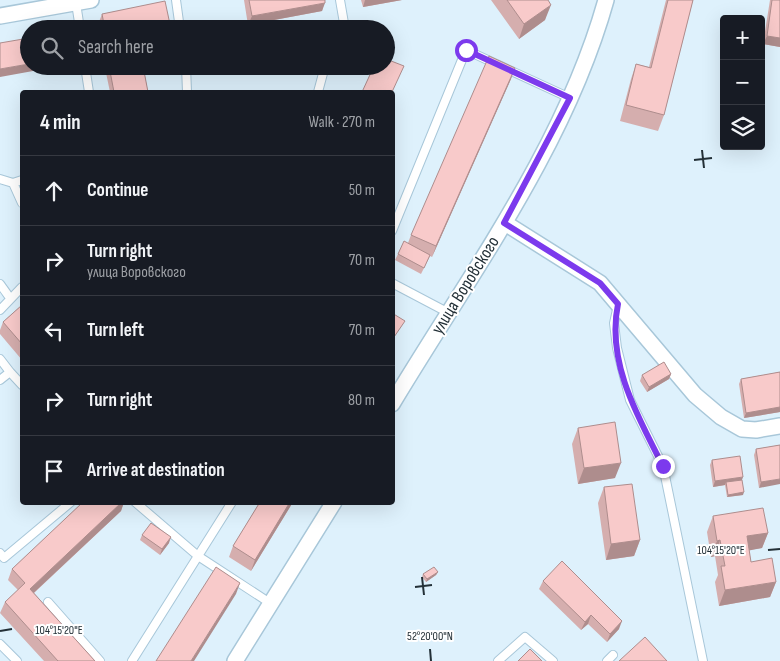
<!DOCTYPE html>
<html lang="en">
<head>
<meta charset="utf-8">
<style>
  body { margin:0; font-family:"Sofia Sans Condensed",sans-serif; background:#242831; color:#f1f3f6 }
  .controls { position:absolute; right:15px; top:15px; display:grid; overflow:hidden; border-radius:5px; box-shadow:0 5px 20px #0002 }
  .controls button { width:45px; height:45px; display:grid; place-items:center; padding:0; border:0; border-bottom:1px solid #363941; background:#171b24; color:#f1f3f6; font:25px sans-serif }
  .stop { position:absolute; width:15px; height:15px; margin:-11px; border:4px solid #7c3aed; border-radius:50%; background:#fff }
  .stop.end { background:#7c3aed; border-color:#fff; box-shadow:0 1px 5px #0008 }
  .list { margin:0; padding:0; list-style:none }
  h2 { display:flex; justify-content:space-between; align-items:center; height:65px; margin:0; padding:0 20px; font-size:21px }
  h2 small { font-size:16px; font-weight:400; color:#9ea1a6 }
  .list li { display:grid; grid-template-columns:32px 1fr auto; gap:15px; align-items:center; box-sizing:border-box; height:70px; padding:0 20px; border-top:1px solid #363941 }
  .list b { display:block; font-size:19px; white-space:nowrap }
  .list p { margin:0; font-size:16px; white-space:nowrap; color:#9ea1a6 }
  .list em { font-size:16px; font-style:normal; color:#9ea1a6 }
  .icon { flex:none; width:28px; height:28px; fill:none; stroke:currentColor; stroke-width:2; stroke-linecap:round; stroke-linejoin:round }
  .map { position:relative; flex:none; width:780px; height:661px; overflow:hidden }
  .search { position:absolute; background:#171b24; box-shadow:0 5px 20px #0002; left:20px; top:20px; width:375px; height:55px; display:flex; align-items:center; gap:12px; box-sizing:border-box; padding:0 18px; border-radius:28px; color:#9ea1a6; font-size:19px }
  .panel { position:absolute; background:#171b24; box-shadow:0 5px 20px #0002; left:20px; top:90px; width:375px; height:415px; border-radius:5px }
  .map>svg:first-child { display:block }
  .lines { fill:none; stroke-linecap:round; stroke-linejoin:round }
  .service-casing { stroke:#a8c7d9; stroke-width:10 }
  .minor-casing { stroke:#a8c7d9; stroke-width:18 }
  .service { stroke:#fff; stroke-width:8 }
  .minor { stroke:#fff; stroke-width:15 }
  .wall { fill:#d5aeae }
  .shaded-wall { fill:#ae8d8d }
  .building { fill:#f8caca; stroke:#ae8d8d }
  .route { stroke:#7c3aed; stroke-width:6 }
  .ticks { fill:none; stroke:#233037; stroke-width:2 }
  .labels { text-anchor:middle; stroke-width:4; stroke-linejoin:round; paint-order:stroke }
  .street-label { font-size:18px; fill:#233037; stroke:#fff }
  .ticks-label { font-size:12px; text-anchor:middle; fill:#233037; stroke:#fff; stroke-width:4; stroke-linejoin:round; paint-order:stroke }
</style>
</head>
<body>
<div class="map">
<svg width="780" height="661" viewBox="0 0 780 661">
  <rect width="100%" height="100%" fill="#def1fc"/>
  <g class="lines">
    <defs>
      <path id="service" d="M176,0L180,29
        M340,0L345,29
        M76,3L80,29
        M85,66L89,92
        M186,66L187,92
        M318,92L325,66
        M0,179L13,183L22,180
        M13,183L22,203
        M392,231L466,50L570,98
        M392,283L447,312
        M0,284L10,298
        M618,305L614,323L617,348L630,400L663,466L703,661
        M0,310L22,287
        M0,359L10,372
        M0,380L10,372L22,385
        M135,502L198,556L270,603
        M0,553L4,558L71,502
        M48,602L100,661
        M0,644L17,661
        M132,661L232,502
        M498,661L525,637L553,661
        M607,661L613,655"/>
      <path id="minor" d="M0,16L91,0
        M505,223L600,283L695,395L721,417L742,429L756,430L780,426
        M392,404C470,274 565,147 606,0
        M235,661L334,502"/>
    </defs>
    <use href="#service" class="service-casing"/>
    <use href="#minor" class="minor-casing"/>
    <use href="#service" class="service"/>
    <use href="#minor" class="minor"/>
  </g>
  <path class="wall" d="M244,0H325L322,11L248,25Z
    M361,0H402L363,7Z
    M491,0H548L545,20L519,39Z
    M666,0H693L664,115L658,131L620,121L631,79L636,64L649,67Z
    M770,0H780V47L763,44Z
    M102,14L171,29H101L99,22Z
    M105,66H143L148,92H110L105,68Z
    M511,79L432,257L430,256L421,274L395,260L398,254L408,243L411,235Z
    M22,305V360L0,334V330L3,322Z
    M780,372V412L744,418L739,384L741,379Z
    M671,374L669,379L647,392L640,381L642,375Z
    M578,428L615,478L578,484L572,444Z
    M780,445L759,488L754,455L756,449Z
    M712,460L742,480L743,495L727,497L725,485L713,487L710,465Z
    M604,487L640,540L634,556L606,560L598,503Z
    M83,502H124L121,511L34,593L95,661H44L0,613L5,602L18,590L8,580L12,569Z
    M260,502H293L251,571L229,557L233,546Z
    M713,516L768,533L762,548L749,550L751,562L776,582L770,597L719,606L715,582L718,575L715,556L711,557L707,532Z
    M142,535L169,543L160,555L140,540Z
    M438,572L436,575L426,582L422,577L423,574Z
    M543,581L619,629L607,642L588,624L581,630L539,589Z"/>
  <path class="shaded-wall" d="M365,0H402L363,7Z
    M325,3L322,11L248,25L252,16Z
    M551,5L545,20L519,39L524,24Z
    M767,36L780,38V47L763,44Z
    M29,64V66H35L33,71L0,77V69Z
    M515,68L511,79L432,257L436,246Z
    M671,374L669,379L647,392L649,387Z
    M780,407V412L744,418L746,413Z
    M621,463L615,478L578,484L584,468Z
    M743,477L741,483L726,482L725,485L713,487L715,481Z
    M780,479V484L759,488L761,482Z
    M744,492L743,495L727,497L728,495Z
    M122,502H124L121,511L26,600L30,589Z
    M290,502H293L251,571L255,560Z
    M768,533L762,548L741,552L747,536Z
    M171,537L169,543L160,555L162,549Z
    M640,540L634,556L606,560L611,544Z
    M720,540L715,556L711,557L717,541Z
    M438,572L436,575L426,582L427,579Z
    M776,582L770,597L719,606L725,590Z
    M240,583L236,594L194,661H191Z
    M591,615L588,624L581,630L585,622Z
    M622,621L619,629L607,642L610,634Z"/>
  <path class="building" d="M249,0H325V3L252,16Z
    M507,0H548L551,5L524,24Z
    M668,0H693L664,115L626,105L636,64L651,68Z
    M772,0H780V38L767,36Z
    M165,1L171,29H105L102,14Z
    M29,38V64L0,69V43Z
    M489,56L515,68L436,246L411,235Z
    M386,59L404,66L392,92H362L374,66H386Z
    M109,66H143L148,92H114Z
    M404,241L430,255L424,268L398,254Z
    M22,305V344L3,322Z
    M392,313L405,321L392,340L395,334L392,332Z
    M664,362L671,374L649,387L642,375Z
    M780,372V407L746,413L741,379Z
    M615,422L621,463L584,468L578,428Z
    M780,445V479L761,482L756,449Z
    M740,456L743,477L715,481L712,460Z
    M742,480L744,492L728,495L726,482Z
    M632,484L640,540L611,544L604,487Z
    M83,502H122L30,589L95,661H58L5,602L25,583L12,569Z
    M260,502H290L255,560L233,546Z
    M763,508L768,533L747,536L751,562L772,558L776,582L725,590L721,566H725L720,540L717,541L713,516Z
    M151,523L171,537L162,549L142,535Z
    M562,561L622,621L610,634L591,615L585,622L543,581Z
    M216,567L240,583L191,661H156Z
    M434,567L438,572L427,579L423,574Z
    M645,637L667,661H619Z
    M530,649L542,661H518Z"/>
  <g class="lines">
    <path class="route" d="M466,50L570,98L504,223L600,283L618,304C606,362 638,417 663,466"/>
  </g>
  <path class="ticks" d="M702,150L704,168M694,160L712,158M768,550L780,549M422,577L424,595M415,587L432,585M0,631L12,629M430,649L431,661"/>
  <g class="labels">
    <g class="street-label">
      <text transform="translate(465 285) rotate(-58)" y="6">улица Воровского</text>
    </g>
  </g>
  <g class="ticks-label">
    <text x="721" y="554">104°15'20"E</text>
    <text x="59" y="634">104°15'20"E</text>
    <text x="430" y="640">52°20'00"N</text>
  </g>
</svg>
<div class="controls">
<button>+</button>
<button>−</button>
<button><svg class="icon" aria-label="layers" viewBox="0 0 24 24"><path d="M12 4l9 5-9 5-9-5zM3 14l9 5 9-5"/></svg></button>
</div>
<div class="stop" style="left:466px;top:50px"></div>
<div class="stop end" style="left:663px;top:466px"></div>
<div class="search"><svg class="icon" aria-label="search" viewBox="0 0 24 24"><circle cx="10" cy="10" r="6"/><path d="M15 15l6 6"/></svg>Search here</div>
<section class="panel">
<h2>4 min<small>Walk · 270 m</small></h2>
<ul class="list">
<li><svg class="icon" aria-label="ahead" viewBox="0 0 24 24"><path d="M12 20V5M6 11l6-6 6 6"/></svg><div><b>Continue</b></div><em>50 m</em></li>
<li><svg class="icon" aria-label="right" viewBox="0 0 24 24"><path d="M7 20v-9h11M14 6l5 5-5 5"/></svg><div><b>Turn right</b><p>улица Воровского</p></div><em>70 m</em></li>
<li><svg class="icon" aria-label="left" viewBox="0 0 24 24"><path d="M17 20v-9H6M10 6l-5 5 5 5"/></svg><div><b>Turn left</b></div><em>70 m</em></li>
<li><svg class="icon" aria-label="right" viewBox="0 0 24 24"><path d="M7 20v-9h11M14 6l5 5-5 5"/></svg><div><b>Turn right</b></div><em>80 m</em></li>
<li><svg class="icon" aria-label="arrive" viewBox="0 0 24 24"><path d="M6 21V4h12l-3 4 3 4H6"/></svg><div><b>Arrive at destination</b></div></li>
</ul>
</section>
</div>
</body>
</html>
